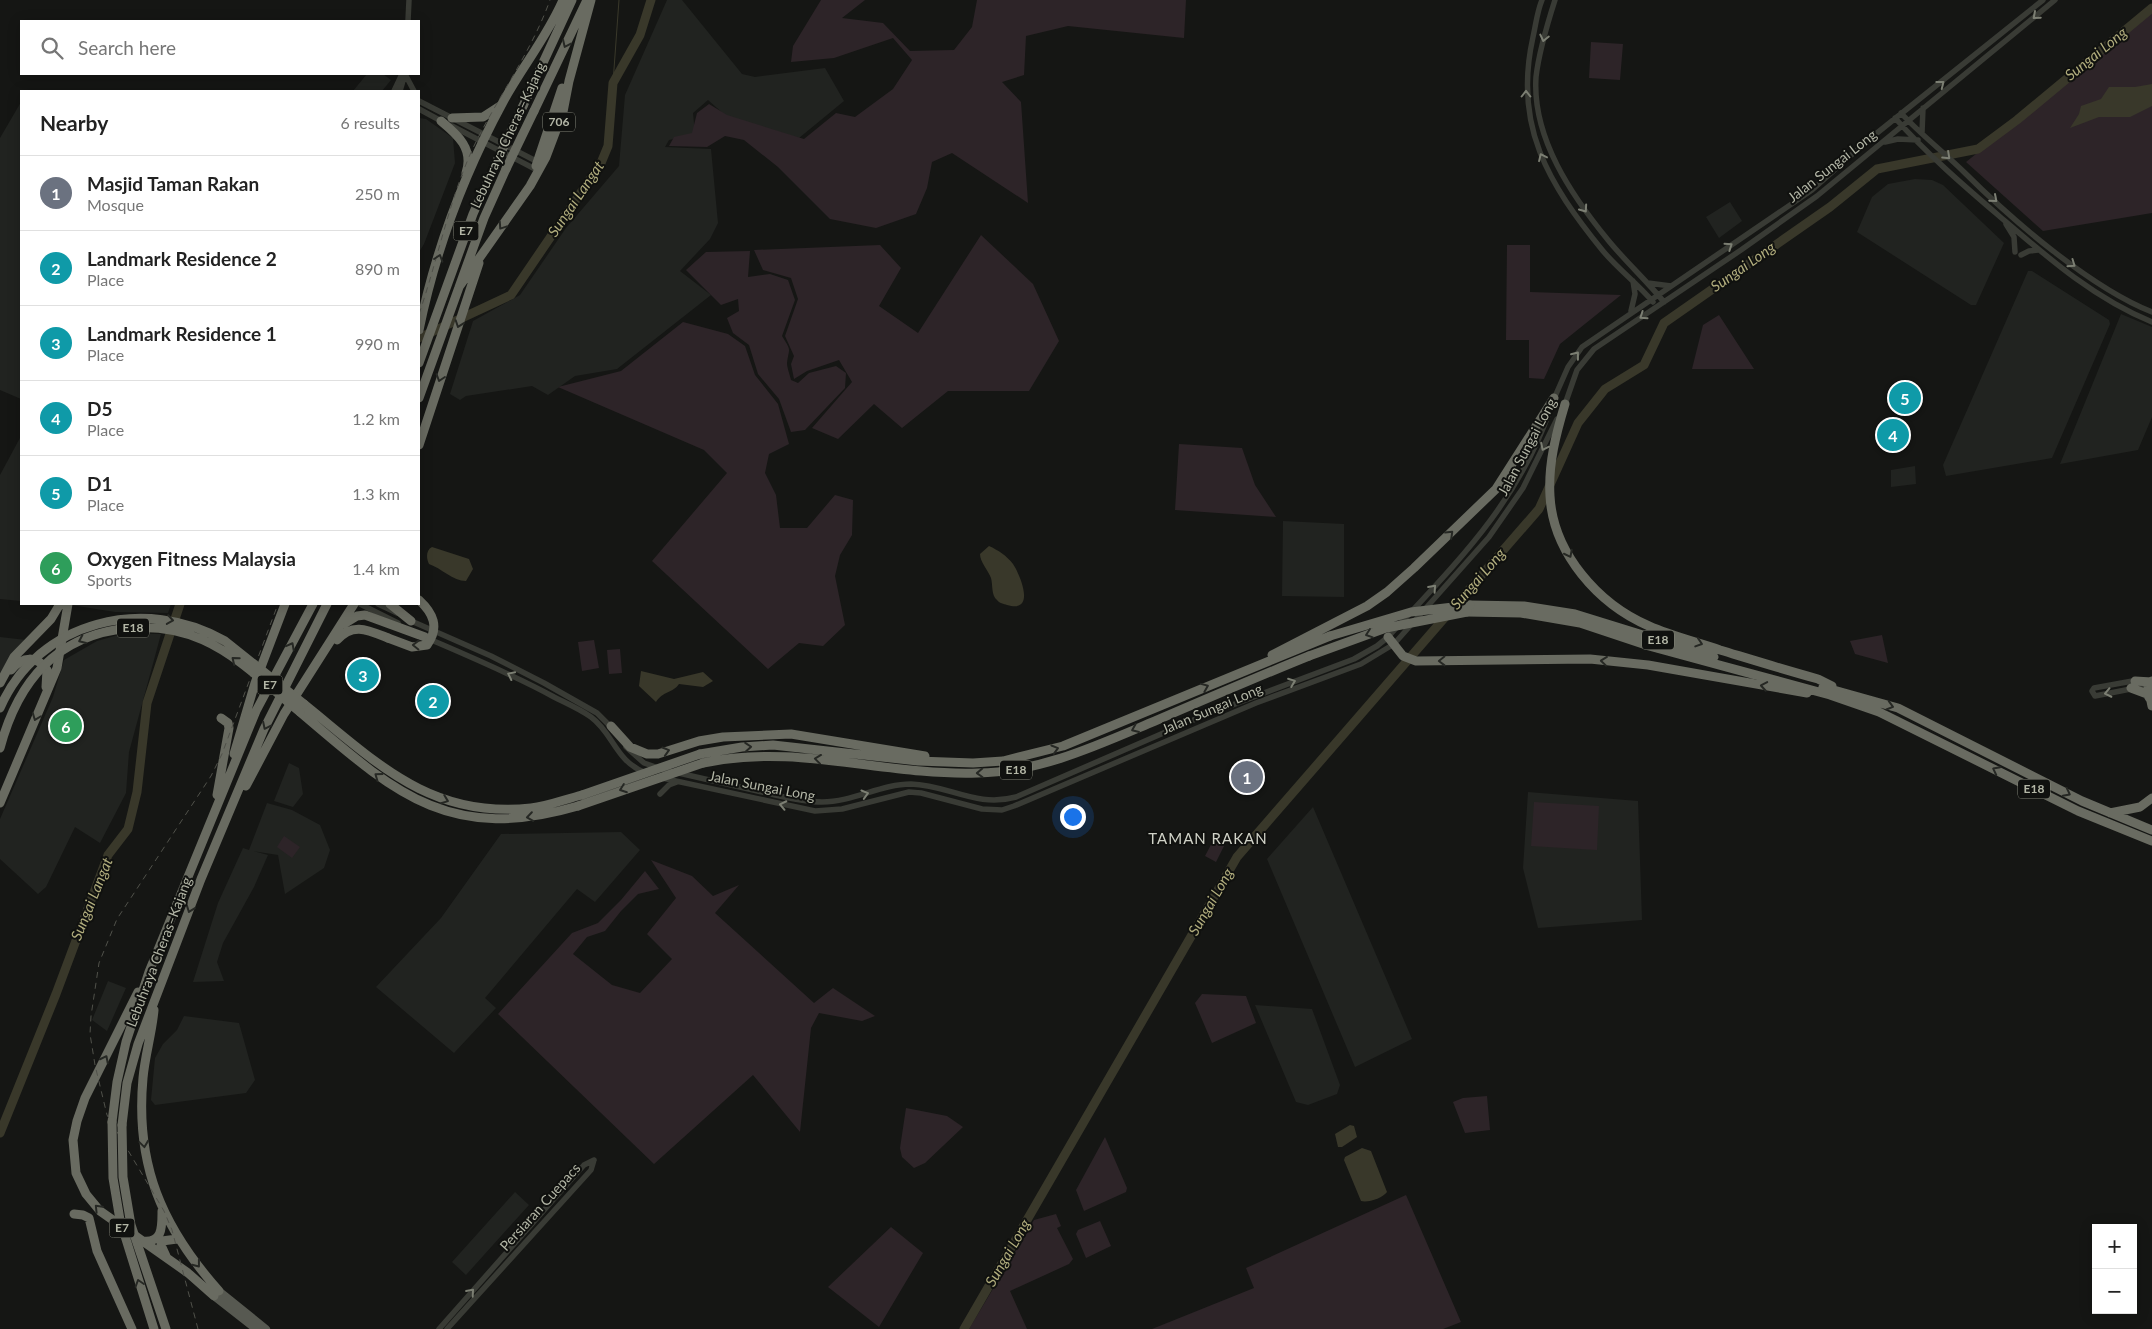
<!DOCTYPE html>
<html lang="en">
<head>
<meta charset="utf-8">
<style>
  body { margin:0; font-family:Lato,sans-serif; background:#f2f2f2; color:#222 }
  .controls { position:absolute; right:15px; bottom:15px; display:grid; overflow:hidden; border-radius:0px; box-shadow:0 2px 12px #0003 }
  .controls button { width:45px; height:45px; display:grid; place-items:center; padding:0; border:0; border-bottom:1px solid #e0e0e0; background:#fff; color:#222; font:25px sans-serif }
  .you { position:absolute; left:1072px; top:816px; width:18px; height:18px; margin:-12px; border:4px solid #fff; border-radius:50%; background:#1a73e8; box-shadow:0 0 0 8px #1a73e833 }
  .badge { display:grid; place-items:center; width:32px; height:32px; border-radius:50%; background:#4a32ef; color:#fff; font-size:16px; font-weight:700 }
  .pin { position:absolute; translate:-50% -50%; border:2px solid #fff; box-shadow:0 1px 5px #0006 }
  .list { margin:0; padding:0; list-style:none }
  h2 { display:flex; justify-content:space-between; align-items:center; height:65px; margin:0; padding:0 20px; font-size:21px }
  h2 small { font-size:16px; font-weight:400; color:#767676 }
  .list li { display:grid; grid-template-columns:32px 1fr auto; gap:15px; align-items:center; box-sizing:border-box; height:75px; padding:0 20px; border-top:1px solid #e0e0e0 }
  .list b { display:block; font-size:19px; white-space:nowrap }
  .list p { margin:0; font-size:16px; white-space:nowrap; color:#767676 }
  .list em { font-size:16px; font-style:normal; color:#767676 }
  .icon { flex:none; width:28px; height:28px; fill:none; stroke:currentColor; stroke-width:2; stroke-linecap:round; stroke-linejoin:round }
  .map { position:relative; flex:none; width:2152px; height:1329px; overflow:hidden }
  .search { position:absolute; background:#fff; box-shadow:0 2px 12px #0003; left:20px; top:20px; width:400px; height:55px; display:flex; align-items:center; gap:12px; box-sizing:border-box; padding:0 18px; border-radius:0px; color:#767676; font-size:19px }
  .panel { position:absolute; background:#fff; box-shadow:0 2px 12px #0003; left:20px; top:90px; width:400px; height:515px; border-radius:0px }
  .map>svg:first-child { display:block }
  .built { fill:#212320 }
  .green { fill:#2d2428 }
  .water { fill:#39382a }
  .lines { fill:none; stroke-linecap:round; stroke-linejoin:round }
  .stream { stroke:#39382a; stroke-width:1 }
  .river { stroke:#39382a; stroke-width:9 }
  .minor { stroke:#393b35; stroke-width:5.5 }
  .major { stroke:#575951; stroke-width:8 }
  .highway { stroke:#696b61; stroke-width:9 }
  .rail { stroke:#50514a; stroke-width:1; stroke-dasharray:6 5; stroke-linecap:butt }
  .highway-bridge { stroke:#696b61; stroke-width:9 }
  .oneway { stroke:#7c7f73 }
  .oneway2 { stroke:#262824 }
  .labels { text-anchor:middle; stroke-width:4; stroke-linejoin:round; paint-order:stroke }
  .shield { fill:#10110f; stroke:#828479; stroke-width:1 }
  .shield-label { font-size:12px; font-weight:bold; fill:#b3b6a6 }
  .street-label { font-size:14px; fill:#b3b6a6; stroke:#10110f }
  .water-label { font-size:15px; font-style:italic; fill:#b1ad7d; stroke:#10110f }
  .neighbourhood-label { font-size:15px; letter-spacing:1px; fill:#d0d2c7; stroke:#10110f }
</style>
</head>
<body>
<div class="map">
<svg width="2152" height="1329" viewBox="0 0 2152 1329">
  <rect width="100%" height="100%" fill="#151614"/>
  <path class="built" d="M667,0H682L742,74L755,77L825,68L844,101L799,138L726,116L708,100L693,113L695,134L669,140L665,147L711,149L718,223L710,239L680,271L711,295L617,369L575,376L548,395L532,386L466,396L460,400L450,394L473,321L520,295L566,228L619,166L625,95Z
    M367,74H383L391,80L382,91H353Z
    M21,102V399L0,390V138Z
    M419,118L426,119L453,138L455,163L424,244L419,252Z
    M1915,179L1932,180L1943,185L2004,243L1976,305H1971L1857,232L1872,197L1888,184Z
    M1730,202L1742,221L1719,238L1706,217Z
    M2028,271H2032L2109,320L2110,324L2052,458L1946,476L1943,465Z
    M2121,314L2152,327V417L2138,450L2060,464Z
    M21,436V601L0,599V475Z
    M1915,466L1916,484L1891,487V470Z
    M1283,521L1344,524V597L1282,596Z
    M71,604H171L168,613L115,612L71,605Z
    M125,633L161,634L129,752L126,793L100,843L75,827L46,887L38,894L0,859V819L53,697L64,660L97,641Z
    M0,637L26,640L0,675Z
    M289,763L299,768L303,794L293,807L274,801Z
    M1528,792L1638,801L1642,920L1538,928L1523,868Z
    M267,803L292,810L320,825L330,850L324,868L285,894L278,855L253,851L268,855L254,887L223,943L217,962L224,981L193,982L218,903L243,848L249,850Z
    M1313,807L1412,1039L1355,1067L1267,859Z
    M621,832L640,850L595,902L577,889L485,998L496,1008L454,1053L376,987L441,918L501,834Z
    M108,981L126,988L107,1031L92,1020Z
    M1255,1005L1312,1009L1340,1085L1337,1094L1308,1105L1296,1102Z
    M184,1016L239,1023L255,1080L246,1093L155,1105L151,1100L155,1058L163,1044L177,1030Z
    M515,1192L529,1205L466,1275L452,1262Z"/>
  <path class="green" d="M821,0H865L842,18L883,23L910,51L954,50L972,27L977,0H1186L1184,38L1068,26L1026,36L1024,75L1002,82L1021,102L1028,203L952,153L932,162L927,188L916,214L876,228L830,219L778,167L744,140L725,136L707,147L669,146L674,137L692,133L697,113L709,104L727,115L804,139L836,113L855,117L893,89L912,60L893,38L834,58L791,62L793,46Z
    M2152,12V213L2043,231L1966,162Z
    M1591,42L1623,44L1620,80L1589,78Z
    M981,235L1033,284L1059,341L1029,391H948L902,428L874,404L838,439L812,428L852,382L839,360L807,371L794,379L791,364L794,356L785,336L798,299L791,278L763,270L754,250L880,245L901,268L879,306L918,333Z
    M1507,245H1530V292L1621,295L1560,344L1544,379L1529,378V340H1506Z
    M750,251L748,277L770,274L788,280L795,300L782,336C792,352 789,347 787,363C787,368 790,375 791,380L798,383L809,373L836,366L846,373L845,388L805,430L791,432L779,399L758,374L749,345L733,333L727,318L739,311L738,299L721,305L686,270L706,252Z
    M1719,315L1754,369H1692L1703,325Z
    M683,322L728,334L745,346L755,375L778,404L789,444L769,454L765,473L776,495L780,528H807L835,495L853,500L852,535L840,555L835,576L845,625L823,646L799,643L768,669L652,561L727,473L704,450L558,387L621,371Z
    M1179,444L1242,448L1255,485L1276,517L1175,510Z
    M1882,635L1888,663L1855,654L1850,641Z
    M594,640L599,668L582,671L578,642Z
    M620,649L622,673L609,674L607,650Z
    M1534,802L1599,806L1597,850L1531,846Z
    M284,836L300,847L292,858L277,847Z
    M1214,839L1225,844L1216,862L1205,856Z
    M651,860L692,876L713,896L739,885L715,913L814,1003L833,988L875,1016L862,1021L819,1013L811,1028L800,1132L753,1075L654,1164L498,1014L572,933L598,923L621,900L645,871L659,889L638,894L621,911L605,931L587,937L573,954L612,985L640,993L672,959L647,934L676,898Z
    M1202,994L1246,996L1256,1023L1212,1043L1195,1003Z
    M1487,1096L1490,1130L1465,1133L1453,1102L1463,1098Z
    M906,1108L947,1116L963,1127L925,1163L914,1168L902,1157L900,1148Z
    M1105,1137L1127,1188L1126,1192L1084,1211L1076,1190Z
    M1406,1195L1461,1322L1443,1329H1152L1254,1288L1246,1268Z
    M1056,1214L1061,1226L1057,1228L1073,1259L1069,1264L1010,1291L1027,1329H969L1034,1220Z
    M1100,1221L1111,1246L1086,1258L1076,1234L1078,1230Z
    M891,1227L923,1253L879,1327L828,1287Z"/>
  <path class="water" d="M2152,84V106L2130,117H2099L2070,128L2079,114L2081,106L2101,99L2109,87H2135Z
    M989,546C998,550 1007,556 1013,564C1021,576 1036,614 1007,605C1004,604 999,603 997,600C991,595 993,585 991,578C988,570 980,562 980,554Z
    M432,547L469,559L473,569L466,581C453,581 441,568 429,564C426,558 426,550 432,547Z
    M641,671L674,679L703,672L713,681L703,687L679,684C673,693 663,691 656,702L639,686Z
    M1350,1125L1354,1126L1357,1137L1342,1147H1338L1335,1134Z
    M1362,1148L1371,1151L1387,1192C1383,1198 1368,1203 1361,1201L1344,1160L1345,1157Z"/>
  <g class="lines">
    <path class="stream" d="M613,83L619,0"/>
    <path class="river" d="M419,338L511,295L601,163L608,146L613,83L640,35L651,0
      M0,1133L56,994L108,855L128,829L137,792L147,703L180,604
      M964,1329L1237,857L1539,509L1578,423L1605,389L1644,365L1664,323L1830,207L1877,169L1978,149L2017,120L2152,8"/>
    <path class="minor" d="M1542,0C1537,12 1536,24 1533,37C1513,126 1548,183 1603,251C1618,269 1638,284 1653,302
      M1555,0C1547,25 1539,51 1536,77C1532,138 1572,196 1608,240C1626,262 1646,280 1664,302
      M408,21L409,0
      M405,74L414,91
      M394,91L402,74
      M400,91L405,74
      M419,101L538,162
      M419,109L443,122
      M1901,113C1921,135 1945,153 1965,173C2012,220 2091,288 2152,312
      M1895,118C1926,153 1963,185 1998,215C2046,256 2093,298 2152,322
      M452,126L535,169
      M1922,133L1923,108
      M1885,142L1898,139L1918,140
      M2006,224L2014,237L2015,252
      M2021,255L2029,251L2038,250
      M1648,283L1671,286
      M1631,311L1635,294L1633,281
      M1553,401L1568,367L1582,347L1812,190L1867,141L2043,0
      M1564,407L1577,370L1594,349L1741,250L1817,196L2055,0
      M360,604L398,623
      M378,604L397,613
      M409,620L491,656L544,683L597,713L612,728
      M429,639C471,657 514,675 554,697C566,703 580,709 591,717C614,734 615,761 646,773
      M2138,680L2094,688L2092,691L2095,696L2151,685
      M626,747L644,763L661,769C695,777 728,784 762,792C781,796 802,802 822,802C853,802 881,784 911,784C949,785 976,808 1016,797L1198,718L1354,659L1377,646L1388,637C1454,565 1517,505 1550,410
      M662,778L815,811L842,809L909,792L921,793L982,809L1002,810L1014,806L1256,703L1361,664L1394,644L1489,537L1523,488L1557,419
      M660,794L669,785L677,782
      M439,1329L584,1165L594,1160
      M447,1329L591,1170L594,1160"/>
    <path class="major" d="M219,1291L266,1329
      M214,1296L256,1329"/>
    <path class="highway" d="M523,106L572,0
      M534,111L587,0
      M452,118L483,117L500,106
      M441,121C458,135 474,149 466,173
      M536,166L562,88
      M459,287L530,186L546,157L563,112L569,81L591,0
      M419,330C435,252 465,172 503,102C522,67 547,37 563,0
      M419,363L473,214L495,165
      M419,398L484,218L506,169
      M1565,404C1556,434 1548,464 1550,496C1553,553 1598,604 1649,626C1671,636 1697,642 1720,650C1753,660 1785,670 1818,679L1832,686
      M419,445L479,263
      M390,604L411,621
      M1470,605L1524,606L1575,614L1714,657
      M1467,612L1521,613L1580,623L1649,646L1830,695L1879,712L2078,811L2152,841
      M344,624L357,616L365,615L425,637
      M1388,637L1403,656L1416,661L1590,659L1648,665L1807,693
      M337,640C353,622 368,630 388,638
      M1272,655L1367,606L1387,592L1414,568L1496,489L1554,398
      M11,670C23,656 36,655 47,670L46,687
      M2135,681L2152,682
      M2152,681L2148,686L2152,706
      M0,683L14,657L51,619L60,604
      M1823,687L1898,708L2082,801L2152,830
      M2131,688L2147,694L2150,699
      M304,704C376,762 430,819 531,808C548,806 566,799 582,795
      M300,712C394,792 448,844 578,806
      M611,726L630,747L647,754H658L699,741L723,737L791,734L925,756
      M234,754L255,683L285,604
      M700,754L742,747L773,745L918,761L973,763L1003,761L1063,746L1330,636
      M703,763C798,743 883,776 978,773C1041,772 1098,745 1155,721C1206,699 1257,677 1309,656
      M246,786L284,714L354,604
      M217,795L229,728L228,723L221,718
      M0,803L57,668L68,604
      M2110,813L2140,807L2152,798
      M138,992L85,1098L77,1121L73,1140L76,1173L86,1194L100,1211L188,1273L214,1296
      M154,1010C152,1033 145,1055 143,1078C135,1165 162,1227 219,1291
      M112,1122L117,1082L126,1042L149,972L256,711L313,604
      M122,1125L127,1083L138,1044L201,879L264,729L327,604
      M74,1214L83,1215L89,1218L97,1251L132,1329
      M142,1241C163,1244 162,1226 162,1211
      M166,1256L161,1245L162,1241L177,1239"/>
    <path class="rail" d="M419,314C438,259 449,200 473,148C497,98 531,53 550,0
      M198,1329L172,1230L164,1211L107,1115L95,1065L90,1034L91,1016L99,963L117,919L211,776L222,754L278,604"/>
    <path class="highway-bridge" d="M495,165L523,106
      M506,169L534,111
      M1330,636L1411,612L1470,605
      M388,638L412,647L427,645C440,627 433,613 419,600
      M1309,656L1386,628L1467,612
      M0,708C38,620 146,595 225,641L304,704
      M0,748C18,681 56,635 129,628C155,626 179,629 203,640C239,656 270,688 300,712
      M582,795L700,754
      M578,806L703,763
      M112,1122L113,1178L120,1220L154,1329
      M122,1125L123,1177L131,1225L166,1329"/>
  </g>
  <defs><path id="oneway-chevron" d="M-2-3.5L2.5 0L-2 3.5" fill="none" stroke-width="1.6" stroke-linecap="round" stroke-linejoin="round" transform="scale(1.25)"/></defs>
  <g class="oneway">
    <use href="#oneway-chevron" transform="translate(2036 16) rotate(139)"/>
    <use href="#oneway-chevron" transform="translate(1544 38) rotate(103)"/>
    <use href="#oneway-chevron" transform="translate(1941 84) rotate(-38)"/>
    <use href="#oneway-chevron" transform="translate(1526 94) rotate(-90)"/>
    <use href="#oneway-chevron" transform="translate(1947 156) rotate(43)"/>
    <use href="#oneway-chevron" transform="translate(1542 157) rotate(-115)"/>
    <use href="#oneway-chevron" transform="translate(1994 199) rotate(41)"/>
    <use href="#oneway-chevron" transform="translate(1584 209) rotate(55)"/>
    <use href="#oneway-chevron" transform="translate(1729 246) rotate(-34)"/>
    <use href="#oneway-chevron" transform="translate(2072 264) rotate(35)"/>
    <use href="#oneway-chevron" transform="translate(1643 316) rotate(146)"/>
    <use href="#oneway-chevron" transform="translate(1576 355) rotate(-52)"/>
    <use href="#oneway-chevron" transform="translate(1544 447) rotate(116)"/>
    <use href="#oneway-chevron" transform="translate(1433 588) rotate(-48)"/>
    <use href="#oneway-chevron" transform="translate(511 675) rotate(-154)"/>
    <use href="#oneway-chevron" transform="translate(1292 682) rotate(-21)"/>
    <use href="#oneway-chevron" transform="translate(2108 693) rotate(168)"/>
    <use href="#oneway-chevron" transform="translate(865 794) rotate(-16)"/>
    <use href="#oneway-chevron" transform="translate(783 805) rotate(-168)"/>
    <use href="#oneway-chevron" transform="translate(471 1292) rotate(-49)"/>
  </g>
  <g class="oneway2">
    <use href="#oneway-chevron" transform="translate(566 44) rotate(115)"/>
    <use href="#oneway-chevron" transform="translate(502 226) rotate(124)"/>
    <use href="#oneway-chevron" transform="translate(439 258) rotate(-72)"/>
    <use href="#oneway-chevron" transform="translate(459 324) rotate(109)"/>
    <use href="#oneway-chevron" transform="translate(440 378) rotate(108)"/>
    <use href="#oneway-chevron" transform="translate(1450 534) rotate(-44)"/>
    <use href="#oneway-chevron" transform="translate(1569 554) rotate(63)"/>
    <use href="#oneway-chevron" transform="translate(170 620) rotate(9)"/>
    <use href="#oneway-chevron" transform="translate(1369 634) rotate(161)"/>
    <use href="#oneway-chevron" transform="translate(82 640) rotate(155)"/>
    <use href="#oneway-chevron" transform="translate(1699 643) rotate(18)"/>
    <use href="#oneway-chevron" transform="translate(416 645) rotate(-179)"/>
    <use href="#oneway-chevron" transform="translate(291 646) rotate(-62)"/>
    <use href="#oneway-chevron" transform="translate(235 660) rotate(-141)"/>
    <use href="#oneway-chevron" transform="translate(1442 661) rotate(179)"/>
    <use href="#oneway-chevron" transform="translate(1604 661) rotate(-174)"/>
    <use href="#oneway-chevron" transform="translate(1764 686) rotate(-170)"/>
    <use href="#oneway-chevron" transform="translate(1205 687) rotate(-22)"/>
    <use href="#oneway-chevron" transform="translate(1890 706) rotate(16)"/>
    <use href="#oneway-chevron" transform="translate(36 717) rotate(111)"/>
    <use href="#oneway-chevron" transform="translate(266 726) rotate(116)"/>
    <use href="#oneway-chevron" transform="translate(1135 729) rotate(157)"/>
    <use href="#oneway-chevron" transform="translate(748 747) rotate(-4)"/>
    <use href="#oneway-chevron" transform="translate(1055 749) rotate(-16)"/>
    <use href="#oneway-chevron" transform="translate(666 751) rotate(-17)"/>
    <use href="#oneway-chevron" transform="translate(818 759) rotate(-173)"/>
    <use href="#oneway-chevron" transform="translate(1996 770) rotate(-153)"/>
    <use href="#oneway-chevron" transform="translate(980 773) rotate(178)"/>
    <use href="#oneway-chevron" transform="translate(378 776) rotate(-144)"/>
    <use href="#oneway-chevron" transform="translate(623 789) rotate(160)"/>
    <use href="#oneway-chevron" transform="translate(2067 793) rotate(27)"/>
    <use href="#oneway-chevron" transform="translate(445 800) rotate(21)"/>
    <use href="#oneway-chevron" transform="translate(530 817) rotate(172)"/>
    <use href="#oneway-chevron" transform="translate(190 909) rotate(110)"/>
    <use href="#oneway-chevron" transform="translate(105 1059) rotate(-63)"/>
    <use href="#oneway-chevron" transform="translate(144 1144) rotate(82)"/>
    <use href="#oneway-chevron" transform="translate(98 1208) rotate(-134)"/>
    <use href="#oneway-chevron" transform="translate(197 1264) rotate(52)"/>
    <use href="#oneway-chevron" transform="translate(139 1283) rotate(-108)"/>
  </g>
  <g class="labels">
    <g class="shield">
      <rect x="543" y="112.5" width="32" height="19" rx="4"/>
      <rect x="453.5" y="221.5" width="25" height="19" rx="4"/>
      <rect x="117" y="618.5" width="32" height="19" rx="4"/>
      <rect x="1642" y="630.5" width="32" height="19" rx="4"/>
      <rect x="257.5" y="675.5" width="25" height="19" rx="4"/>
      <rect x="1000" y="760.5" width="32" height="19" rx="4"/>
      <rect x="2018" y="779.5" width="32" height="19" rx="4"/>
      <rect x="109.5" y="1218.5" width="25" height="19" rx="4"/>
    </g>
    <g class="shield-label">
      <text x="559" y="126">706</text>
      <text x="466" y="235">E7</text>
      <text x="133" y="632">E18</text>
      <text x="1658" y="644">E18</text>
      <text x="270" y="689">E7</text>
      <text x="1016" y="774">E18</text>
      <text x="2034" y="793">E18</text>
      <text x="122" y="1232">E7</text>
    </g>
    <g class="street-label">
      <text transform="translate(508 135) rotate(-65)" y="5">Lebuhraya Cheras–Kajang</text>
      <text transform="translate(1832 166) rotate(-38)" y="5">Jalan Sungai Long</text>
      <text transform="translate(1527 447) rotate(-62)" y="5">Jalan Sungai Long</text>
      <text transform="translate(1212 709) rotate(-23)" y="5">Jalan Sungai Long</text>
      <text transform="translate(762 786) rotate(11)" y="5">Jalan Sungai Long</text>
      <text transform="translate(159 952) rotate(-69)" y="5">Lebuhraya Cheras–Kajang</text>
      <text transform="translate(540 1207) rotate(-48)" y="5">Persiaran Cuepacs</text>
    </g>
    <g class="water-label">
      <text transform="translate(2096 54) rotate(-39)" y="5">Sungai Long</text>
      <text transform="translate(576 199) rotate(-56)" y="5">Sungai Langat</text>
      <text transform="translate(1743 267) rotate(-35)" y="5">Sungai Long</text>
      <text transform="translate(1478 579) rotate(-49)" y="5">Sungai Long</text>
      <text transform="translate(92 899) rotate(-68)" y="5">Sungai Langat</text>
      <text transform="translate(1211 902) rotate(-60)" y="5">Sungai Long</text>
      <text transform="translate(1008 1253) rotate(-60)" y="5">Sungai Long</text>
    </g>
    <g class="neighbourhood-label">
      <text x="1208" y="844">TAMAN RAKAN</text>
    </g>
  </g>
</svg>
<div class="controls">
<button>+</button>
<button>−</button>
</div>
<div class="you"></div>
<div class="pin badge" style="left:1247px;top:777px;background:#6b7280">1</div>
<div class="pin badge" style="left:433px;top:701px;background:#0f9aa8">2</div>
<div class="pin badge" style="left:363px;top:675px;background:#0f9aa8">3</div>
<div class="pin badge" style="left:1893px;top:435px;background:#0f9aa8">4</div>
<div class="pin badge" style="left:1905px;top:398px;background:#0f9aa8">5</div>
<div class="pin badge" style="left:66px;top:726px;background:#2e9e5b">6</div>
<div class="search"><svg class="icon" aria-label="search" viewBox="0 0 24 24"><circle cx="10" cy="10" r="6"/><path d="M15 15l6 6"/></svg>Search here</div>
<section class="panel">
<h2>Nearby<small>6 results</small></h2>
<ul class="list">
<li><span class="badge" style="background:#6b7280">1</span><div><b>Masjid Taman Rakan</b><p>Mosque</p></div><em>250 m</em></li>
<li><span class="badge" style="background:#0f9aa8">2</span><div><b>Landmark Residence 2</b><p>Place</p></div><em>890 m</em></li>
<li><span class="badge" style="background:#0f9aa8">3</span><div><b>Landmark Residence 1</b><p>Place</p></div><em>990 m</em></li>
<li><span class="badge" style="background:#0f9aa8">4</span><div><b>D5</b><p>Place</p></div><em>1.2 km</em></li>
<li><span class="badge" style="background:#0f9aa8">5</span><div><b>D1</b><p>Place</p></div><em>1.3 km</em></li>
<li><span class="badge" style="background:#2e9e5b">6</span><div><b>Oxygen Fitness Malaysia</b><p>Sports</p></div><em>1.4 km</em></li>
</ul>
</section>
</div>
</body>
</html>
